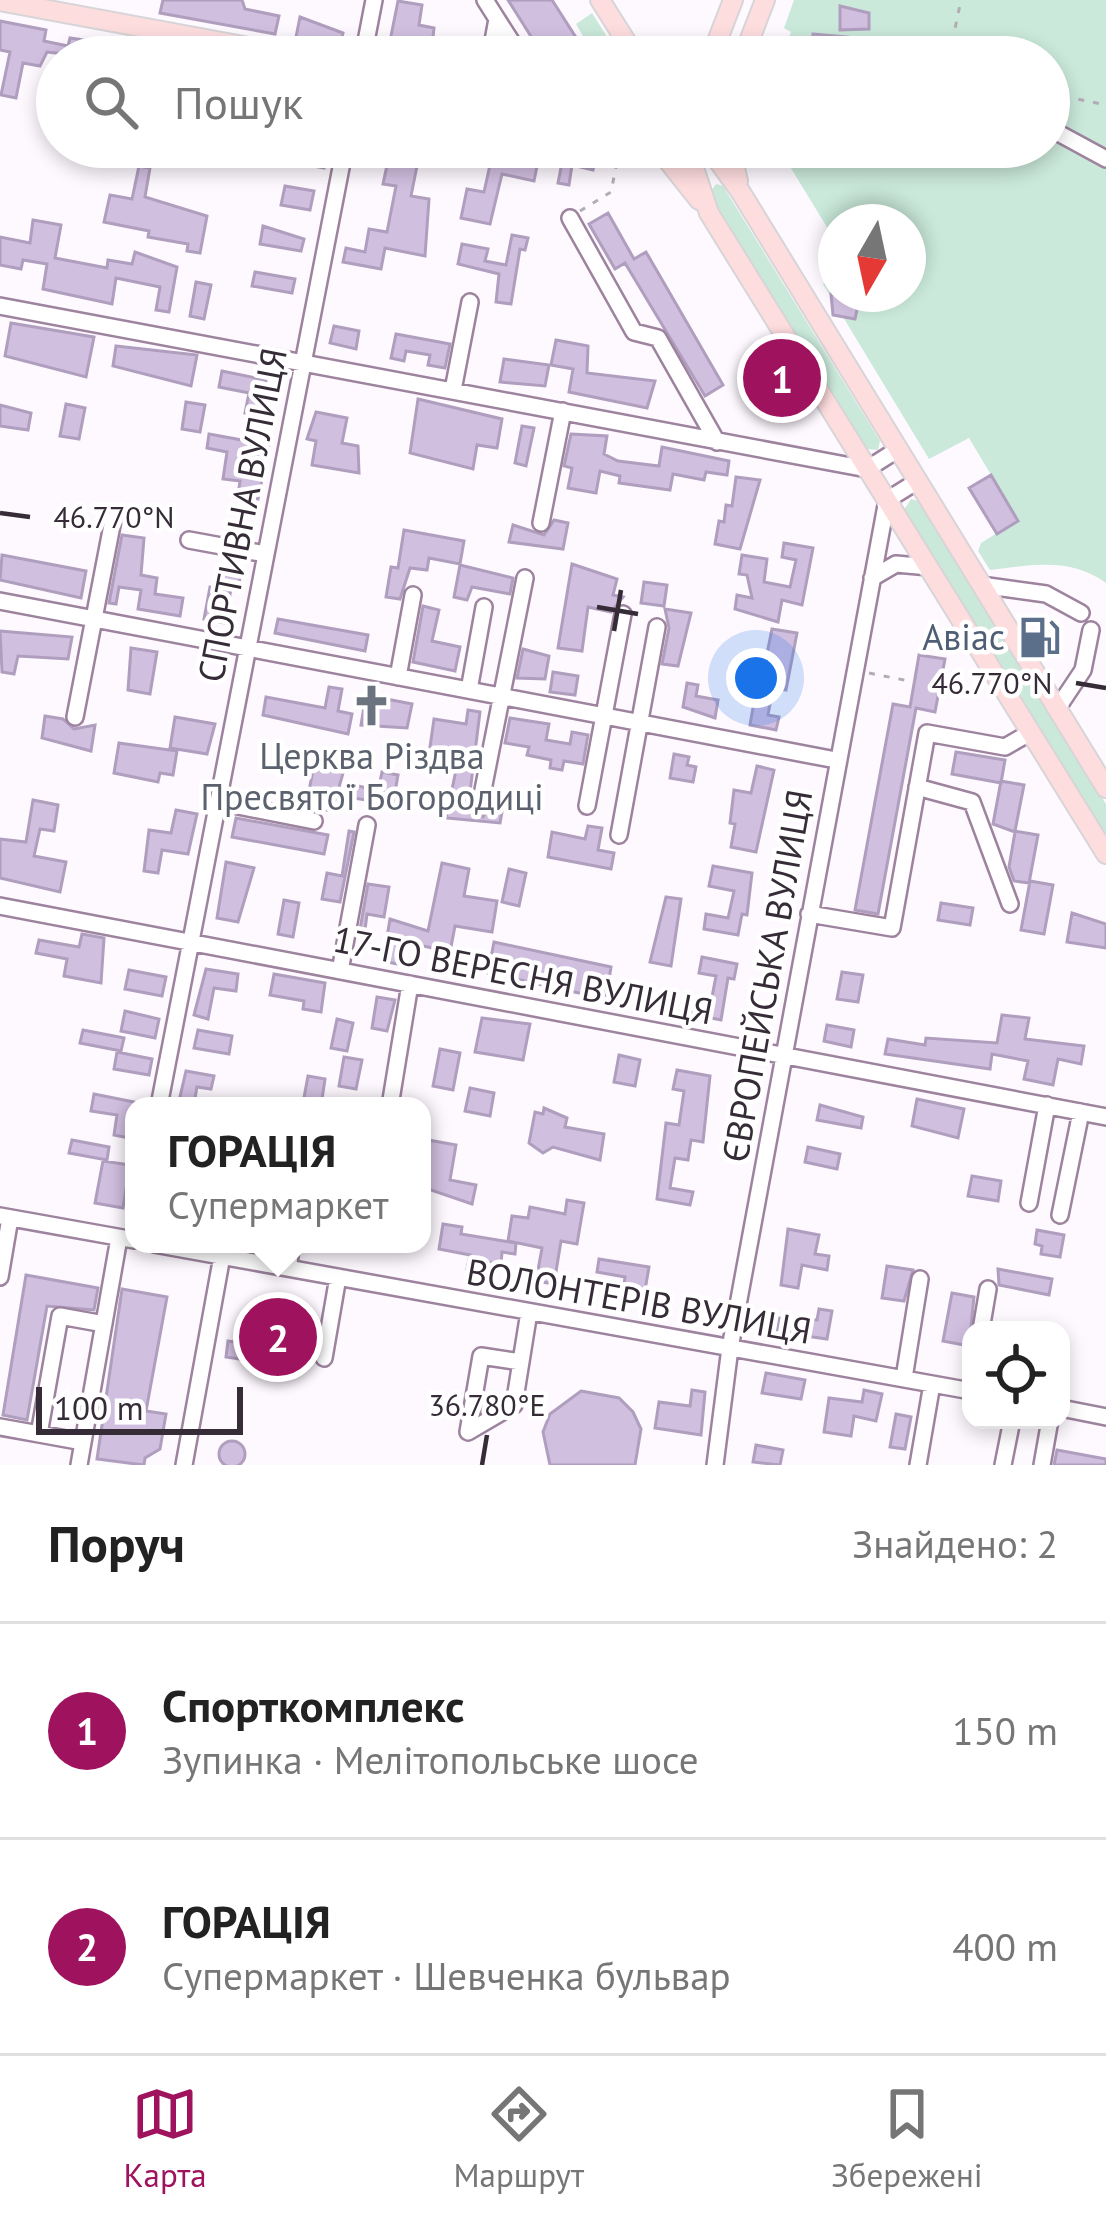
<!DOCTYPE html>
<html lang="uk">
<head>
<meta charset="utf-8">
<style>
  body { margin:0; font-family:"PT Sans",sans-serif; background:#f6f6f6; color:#222 }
  .controls { position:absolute; right:36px; bottom:36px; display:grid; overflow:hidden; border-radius:24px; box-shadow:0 6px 18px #0003 }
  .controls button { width:108px; height:108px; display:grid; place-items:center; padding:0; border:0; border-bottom:3px solid #e0e0e0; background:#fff; color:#222; font:60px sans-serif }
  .compass { position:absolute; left:818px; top:204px; width:108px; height:108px; border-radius:50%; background:#fff; box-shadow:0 6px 18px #0003; rotate:189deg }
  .scale { position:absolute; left:36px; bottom:30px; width:207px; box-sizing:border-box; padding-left:12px; border:6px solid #362c37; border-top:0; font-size:33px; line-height:42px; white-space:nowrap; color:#362c37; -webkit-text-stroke:9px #fff; paint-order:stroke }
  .you { position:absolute; left:756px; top:678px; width:42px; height:42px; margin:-30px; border:9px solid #fff; border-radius:50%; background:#1a73e8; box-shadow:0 0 0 18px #1a73e833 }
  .badge { display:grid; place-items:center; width:78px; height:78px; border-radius:50%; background:#9f135e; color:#fff; font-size:39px; font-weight:700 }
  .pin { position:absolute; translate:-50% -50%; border:6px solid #fff; box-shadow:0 3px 12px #0006 }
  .popup { position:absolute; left:125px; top:1097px; width:306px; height:156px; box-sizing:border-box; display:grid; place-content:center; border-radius:24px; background:#fff; filter:drop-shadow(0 3px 9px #0005); font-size:39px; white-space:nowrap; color:#767676 }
  .popup b { font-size:45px; color:#222 }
  .popup::after { content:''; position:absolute; left:50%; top:100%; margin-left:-24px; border:24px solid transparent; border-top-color:#fff }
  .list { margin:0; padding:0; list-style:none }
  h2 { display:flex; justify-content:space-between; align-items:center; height:156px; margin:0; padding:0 48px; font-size:51px }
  h2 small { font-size:39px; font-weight:400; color:#767676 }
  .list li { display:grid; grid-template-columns:78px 1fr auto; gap:36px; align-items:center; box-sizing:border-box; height:216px; padding:0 48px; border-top:3px solid #e0e0e0 }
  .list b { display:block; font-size:45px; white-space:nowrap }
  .list p { margin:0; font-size:39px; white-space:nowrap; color:#767676 }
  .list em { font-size:39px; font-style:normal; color:#767676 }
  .icon { flex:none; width:66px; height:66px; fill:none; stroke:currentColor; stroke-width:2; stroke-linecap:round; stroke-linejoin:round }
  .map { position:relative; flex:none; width:1106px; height:1465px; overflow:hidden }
  .search { position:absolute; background:#fff; box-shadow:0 6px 18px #0003; left:36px; right:36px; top:36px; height:132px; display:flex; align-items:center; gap:30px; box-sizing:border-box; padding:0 42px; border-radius:66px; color:#767676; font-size:45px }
  .sheet { height:588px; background:#fff }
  nav { display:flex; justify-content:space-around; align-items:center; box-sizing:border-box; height:168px; border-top:3px solid #e0e0e0; background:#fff; font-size:33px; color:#767676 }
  nav a { display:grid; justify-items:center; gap:6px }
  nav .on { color:#9f135e }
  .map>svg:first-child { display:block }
  .green { fill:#cae9da }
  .building { fill:#d1bfe0; stroke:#b09ebe; stroke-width:3 }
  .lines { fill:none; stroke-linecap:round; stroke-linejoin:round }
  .minor-casing { stroke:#9d839e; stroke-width:20 }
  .major-casing { stroke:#d7d5d7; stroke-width:22 }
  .path { stroke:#b3acb4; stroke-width:3; stroke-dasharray:6 9; stroke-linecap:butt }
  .minor { stroke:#fff; stroke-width:15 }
  .major { stroke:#fedddf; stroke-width:18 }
  .ticks { fill:none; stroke:#362c37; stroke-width:4.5 }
  .labels { text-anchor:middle; stroke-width:9; stroke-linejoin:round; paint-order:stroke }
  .street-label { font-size:36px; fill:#362c37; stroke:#fff }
  .service-label { font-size:36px; fill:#4e5e75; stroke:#fff; text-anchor:end }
  .worship-label { font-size:36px; fill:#5b616d; stroke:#fff }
  .ticks-label { font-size:30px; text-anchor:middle; fill:#362c37; stroke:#fff; stroke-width:9; stroke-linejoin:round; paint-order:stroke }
</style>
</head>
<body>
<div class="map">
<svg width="1106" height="1465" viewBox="0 0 1106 1465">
  <rect width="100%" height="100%" fill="#fef9ff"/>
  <path class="green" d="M794,0H1106V583C1070,557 1031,565 990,570L978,551L981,543L1018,520L969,438L929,459L823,284L836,268V294H908V222H836V242L778,147H1049V57H781L791,32L784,28Z
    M592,13L620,57H549L583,36L576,24Z
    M716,184L723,186L880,441L878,450L867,449L709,194Z
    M911,499L918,501L1106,804V834L904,510Z"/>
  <path class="building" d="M163,0H242L245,9L279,16L275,34L160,13Z
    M508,0H552L577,39L544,57Z
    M398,1L422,5L419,25L434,28L432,46L463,51L462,57H415L416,50L389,46Z
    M840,6L869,13V29L840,30Z
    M300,17L343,33L340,46L296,37Z
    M0,21L46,30L44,41L68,46L70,38L84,40L83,49L94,51L93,57L47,52L40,66L23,63L16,98L1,95L10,52L0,50Z
    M813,34L848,37L847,57H811Z
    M283,147L327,151L324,168L281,160Z
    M494,147H541L534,181L502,174L490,224L461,218L467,189L484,192Z
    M565,147H598L593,170L572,165L569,185L558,183Z
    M389,156L418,161L411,196L429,199L425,256L385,248L381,269L343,262L346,248L365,252L369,229L387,232L396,186L383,184Z
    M139,166L150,168L145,197L207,216L200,253L187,251L188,244L148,237L149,231L104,222L110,195L132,199Z
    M285,186L314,191L310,210L281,205Z
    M608,213L634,259L646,252L723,385L705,396L625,263L615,269L589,224Z
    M33,220L61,225L55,258L107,268L108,260L132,264L135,252L177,267L169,312L156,310L160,287L116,278L112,304L43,289L47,264L23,260L21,269L0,265V237L30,243Z
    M263,226L304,239L301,251L260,244Z
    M512,235L528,238L525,250L520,249L511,304L496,302L499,274L458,264L462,244L488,249L485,261L506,265Z
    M255,272L295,279L292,293L252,286Z
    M196,282L211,285L204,319L190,316Z
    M831,294H850L858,305L855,319L833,315Z
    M11,323L94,337L86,377L5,356Z
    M334,326L359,331L356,349L330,343Z
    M396,334L450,344L445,368L428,365L430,355L406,351L404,361L391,358Z
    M556,340L588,346L587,373L655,381L647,408L569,392L573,369L551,365Z
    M116,346L197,355L191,386L113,366Z
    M504,359L549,365L545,386L500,382Z
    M778,364L803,405L790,413L765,371Z
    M222,371L266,380L262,416L245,413L249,393L219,387Z
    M418,399L502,419L497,448L477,445L473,469L410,453Z
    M186,402L205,405L200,432L182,429Z
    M66,404L85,408L79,439L60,436Z
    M0,405L31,413L28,430L0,426Z
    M316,412L347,418L342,443L358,446L359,473L312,465L316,441L307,439Z
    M522,426L534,428L526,466L515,463Z
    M209,434L269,445L258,499L238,495L240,481L223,479L227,452L207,448Z
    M571,434L607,436L604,454L618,461L659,466L662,447L729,461L727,475L706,472L704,480L673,474L670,490L619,483L620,476L600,471L596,493L568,488L572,468L564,466Z
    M991,475L1018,521L997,534L969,488Z
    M736,477L760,480L740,549L715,544L719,521L724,522L726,505L732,506Z
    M554,520L568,523L563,549L509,542L513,525L544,535Z
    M404,530L464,541L460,564L429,558L427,570L410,568L400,599L386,597L391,567L398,568Z
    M122,535L144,538L141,575L157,578L155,594L183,598L180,616L138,609L141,590L119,587L116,604L109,603Z
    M784,543L813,548L802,605L782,600L778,622L735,609L737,595L752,598L747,575L739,574L742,555L767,559L764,582L790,587L796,560L782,557Z
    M2,555L86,571L81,598L0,580Z
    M572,564L617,579L613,595L623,597L611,612L588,607L582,651L558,648Z
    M460,565L513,578L510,594L472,587L467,600L454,597Z
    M223,567L241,571L239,584L232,583L225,623L204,619L210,587L218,589Z
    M644,582L667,585L664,606L641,603Z
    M423,606L439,610L432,641L460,647L455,671L413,662Z
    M665,609L691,613L678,666L662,664L669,628Z
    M278,619L368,635L365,651L275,633Z
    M772,629L797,633L786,690L773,688L768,715L779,717L776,730L750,725L757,685L749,684L752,671L763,673Z
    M0,631L72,637L68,659L18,656L14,674L2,672Z
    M131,648L157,652L150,694L128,690Z
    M523,649L549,656L545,679L517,678Z
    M919,655L945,659L935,712L916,708L878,914L855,910L893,704L910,707Z
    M553,672L578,676L575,695L550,692Z
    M687,683L698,685L696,696L718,700L715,718L683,707Z
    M329,687L342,689L338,711L352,714L348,734L263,715L266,697L325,708Z
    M366,695L412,704L407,728L361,725Z
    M468,710L480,712L468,808L483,817L493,799L504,801L500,823L446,818L460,751L430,747L434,719L466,724Z
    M45,716L63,719L74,729L95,725L91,751L42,738Z
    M175,717L215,724L207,754L170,748Z
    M510,718L549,724L546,740L570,744L572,732L588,735L583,764L564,761L562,770L550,768L551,760L527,755L529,747L505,743Z
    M119,743L177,751L173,775L160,773L158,782L114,773Z
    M323,750L348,756L332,811L306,806L315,760L320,761Z
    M956,752L1005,760L1001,783L952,774Z
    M674,754L689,757L687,765L696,767L693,782L670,778Z
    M757,766L774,770L756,852L731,847L735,824L730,823L734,790L751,793Z
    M382,772L398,775L393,804L353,798L355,785L378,791Z
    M1001,781L1024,785L1015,831L1038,835L1029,883L1014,881L1009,867L1015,832L993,824Z
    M33,800L58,805L54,831L40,829L34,856L66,862L60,892L0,878V839L26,842Z
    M176,810L197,814L188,854L162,850L158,873L144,871L149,830L171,833Z
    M236,818L328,835L324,854L232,837Z
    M588,826L602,828L598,850L614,853L611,869L548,857L552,832L585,839Z
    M349,831L354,832L340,902L322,899L327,873L342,876Z
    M226,862L254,868L238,922L217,918Z
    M442,863L469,869L464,896L497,901L492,932L455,926L450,952L401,941L397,964L383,961L390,919L428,931Z
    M713,866L752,873L747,915L742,914L738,935L704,929L706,914L728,918L734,891L709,886Z
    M509,869L526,873L519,906L502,902Z
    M1030,881L1053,885L1044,934L1021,930Z
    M368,884L389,887L384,917L367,914L365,930L360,929Z
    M666,897L681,899L671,966L650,962Z
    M284,900L299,903L293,937L278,934Z
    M941,903L973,908L970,925L938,920Z
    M1072,913L1106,924V948L1067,942Z
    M82,934L104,938L101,983L64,976L67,959L36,953L39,940L79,947Z
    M494,942L611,967L606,999L488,973Z
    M702,957L737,964L734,979L728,978L721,1020L686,1013L689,998L711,1002L716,976L699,973Z
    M206,969L238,974L236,991L214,988L208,1019L194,1015Z
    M129,970L166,977L162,996L125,989Z
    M842,972L863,975L858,1002L837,999Z
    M274,974L325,983L321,1012L303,1009L304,1001L270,995Z
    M377,997L395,1000L387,1031L372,1028Z
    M125,1011L159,1019L155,1038L121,1031Z
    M1002,1015L1029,1018L1025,1039L1084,1046L1081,1064L1058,1059L1053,1085L1024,1079L1028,1061L992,1054L990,1069L885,1054L888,1039L925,1045L926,1038L997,1043Z
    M482,1018L530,1024L523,1060L475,1052Z
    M337,1019L353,1023L347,1051L331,1048Z
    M827,1025L854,1030L851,1047L824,1041Z
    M83,1030L124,1038L121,1051L80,1043Z
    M198,1030L232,1036L229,1054L194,1048Z
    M440,1049L460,1053L453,1090L433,1086Z
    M117,1052L152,1059L149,1075L114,1069Z
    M619,1055L640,1060L635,1086L614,1082Z
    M344,1057L362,1060L356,1089L339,1086Z
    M677,1070L710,1076L703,1142L691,1140L688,1160L675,1158L670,1188L693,1192L690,1205L657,1199L666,1123L679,1125L684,1091L673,1089Z
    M186,1071L214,1076L211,1089L197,1087L194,1104L179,1101Z
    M308,1076L325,1079L321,1106L303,1103Z
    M470,1088L494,1093L490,1116L465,1111Z
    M94,1094L134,1102V1139L114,1135L117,1115L91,1111Z
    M917,1099L964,1109L958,1138L912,1126Z
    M820,1105L863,1117L861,1128L817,1120Z
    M544,1108L567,1118L565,1127L604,1134L600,1160L553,1147L543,1153L529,1143L535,1112L543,1114Z
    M423,1139L456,1145L450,1180L476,1185L472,1204L422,1187Z
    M72,1140L109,1147L107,1160L69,1153Z
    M808,1147L840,1154L837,1169L805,1162Z
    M103,1161L130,1165L123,1208L95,1203Z
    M972,1176L1001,1181L998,1201L968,1196Z
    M567,1200L584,1203L577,1244L561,1241L554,1284L536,1281L542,1248L508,1241L512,1216L528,1218L530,1207L565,1214Z
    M443,1224L462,1227L461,1234L516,1243L515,1254L502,1252L501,1264L484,1262L483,1271L467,1269L470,1255L439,1249Z
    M788,1229L819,1235L815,1254L829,1256L827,1270L802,1265L798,1288L781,1285Z
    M1037,1230L1064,1235L1060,1257L1041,1254L1042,1246L1035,1244Z
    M599,1259L649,1267L644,1296L623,1292L625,1277L597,1272Z
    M887,1266L913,1270L904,1301L882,1298Z
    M998,1269L1052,1279L1049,1295L999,1285Z
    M26,1275L98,1288L94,1310L47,1306L27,1420L3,1415Z
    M122,1289L167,1297L146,1411L166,1414L160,1449L145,1458L144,1465L97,1459Z
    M952,1293L974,1297L969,1346L943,1341Z
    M819,1309L832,1311L827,1339L777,1332L779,1318L817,1320Z
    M269,1315L317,1323L311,1356L301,1355L299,1368L226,1357L228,1341L241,1343L245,1318L268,1322Z
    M766,1373L805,1380L801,1399L762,1393Z
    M692,1390L705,1392L701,1435L655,1428L659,1402L690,1406Z
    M864,1390L882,1394L876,1421L854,1416L851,1436L824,1432L829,1398L862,1402Z
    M581,1391L619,1398L633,1412L641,1429L635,1465H550L543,1432L550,1414Z
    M896,1414L911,1417L905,1449L890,1447Z
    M219 1454a13 13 0 1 1 26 0a13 13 0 1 1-26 0Z
    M756,1445L783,1450L780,1465L753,1462Z
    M1057,1450L1106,1459V1465H1054Z"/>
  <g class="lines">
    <defs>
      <path id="minor" d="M485,0L497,19L490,57
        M497,19L520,55
        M363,57L374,0
        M1049,128L1106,159
        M570,218L634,332L658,338L717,442
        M0,306L867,469L897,450
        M453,390L470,302
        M541,523L563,411
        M189,540L265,554
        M872,578L896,564L929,567
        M981,585L1046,594L1081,613
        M0,601L836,760
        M398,677L413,595
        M469,690L484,607
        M1057,709L1083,670L1091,630
        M75,717L113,520
        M917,787L972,802L1010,904
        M218,802L314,821
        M480,805L525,578
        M587,806L623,614
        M619,835L657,627
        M0,906L1106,1117
        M809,914L892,928L927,733L1005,747L1031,732
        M340,971L367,825
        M159,1106L345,147
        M390,1106L410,984
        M1029,1203L1047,1105
        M1060,1215L1081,1112
        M0,1216L134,1240
        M154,1244L971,1391
        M288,1268L292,1244
        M0,1277L10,1218
        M981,1330L988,1289
        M324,1358L338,1277
        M521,1362L481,1356L468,1432L514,1405L529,1312
        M904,1378L920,1279
        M1061,1408L1106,1417
        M0,1427L39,1434
        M83,1442L39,1434L60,1316L104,1324
        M79,1465L119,1238
        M184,1465L222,1256
        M715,1465L730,1348L887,500L916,482
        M918,1465L932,1384
        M1003,1465L1012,1420
        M1042,1465L1050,1420"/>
      <path id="major" d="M600,0L636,57
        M0,1L302,57
        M711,57L733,0
        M743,57L765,0
        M657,147L699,200
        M687,147L709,213L1106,854
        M708,147L740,191L1106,788
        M730,147L738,181"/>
    </defs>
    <use href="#minor" class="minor-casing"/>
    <use href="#major" class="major-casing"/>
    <path class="path" d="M688,57L695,41L699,43
      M949,57L961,0
      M1049,93L1106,105
      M580,211L611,192L620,147
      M869,673L914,682"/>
    <use href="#minor" class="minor"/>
    <use href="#major" class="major"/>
  </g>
  <path class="ticks" d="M0,513L30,517M597,607L638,614M614,631L621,590M1076,683L1106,688M482,1465L487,1435"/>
  <defs>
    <symbol id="fuel-bare" viewBox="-9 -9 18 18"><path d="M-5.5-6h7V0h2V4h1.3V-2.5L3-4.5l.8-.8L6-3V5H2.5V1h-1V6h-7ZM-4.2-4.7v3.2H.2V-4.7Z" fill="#5c6f8a" stroke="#fff" stroke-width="2.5" paint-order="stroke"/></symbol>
    <symbol id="church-bare" viewBox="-9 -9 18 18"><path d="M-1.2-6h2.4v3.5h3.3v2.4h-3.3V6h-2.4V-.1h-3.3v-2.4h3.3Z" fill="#6b7280" stroke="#fff" stroke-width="2.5" paint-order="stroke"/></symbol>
  </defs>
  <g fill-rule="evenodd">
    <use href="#fuel-bare" x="1010" y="608" width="59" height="59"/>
    <use href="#church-bare" x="342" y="676" width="59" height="59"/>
  </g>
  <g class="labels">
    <g class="street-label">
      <text transform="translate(242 515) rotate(-79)" y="13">СПОРТИВНА ВУЛИЦЯ</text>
      <text transform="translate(523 975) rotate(11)" y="13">17-ГО ВЕРЕСНЯ ВУЛИЦЯ</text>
      <text transform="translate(767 976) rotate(-80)" y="13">ЄВРОПЕЙСЬКА ВУЛИЦЯ</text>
      <text transform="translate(639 1301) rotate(10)" y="13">ВОЛОНТЕРІВ ВУЛИЦЯ</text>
    </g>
    <g class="service-label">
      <text x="1005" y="650">Авіас</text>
    </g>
    <g class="worship-label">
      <text x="372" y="769">Церква Різдва<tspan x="372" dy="41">Пресвятої Богородиці</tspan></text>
    </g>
  </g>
  <g class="ticks-label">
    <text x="114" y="528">46.770°N</text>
    <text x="992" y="694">46.770°N</text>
    <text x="487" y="1416">36.780°E</text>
  </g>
</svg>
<div class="controls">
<button><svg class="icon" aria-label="locate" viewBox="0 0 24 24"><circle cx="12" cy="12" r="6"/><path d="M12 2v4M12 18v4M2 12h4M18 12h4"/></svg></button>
</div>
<svg class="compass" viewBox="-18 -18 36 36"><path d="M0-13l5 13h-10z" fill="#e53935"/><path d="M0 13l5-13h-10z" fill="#767676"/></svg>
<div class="scale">100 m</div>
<div class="you"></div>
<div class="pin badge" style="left:782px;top:378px">1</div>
<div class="pin badge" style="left:278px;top:1337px">2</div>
<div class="popup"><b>ГОРАЦІЯ</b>Супермаркет</div>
<div class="search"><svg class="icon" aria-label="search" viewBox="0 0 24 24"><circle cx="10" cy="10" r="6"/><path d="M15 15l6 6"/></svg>Пошук</div>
</div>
<section class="sheet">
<h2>Поруч<small>Знайдено: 2</small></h2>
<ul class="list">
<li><span class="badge">1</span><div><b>Спорткомплекс</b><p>Зупинка · Мелітопольське шосе</p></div><em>150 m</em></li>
<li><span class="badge">2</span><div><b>ГОРАЦІЯ</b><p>Супермаркет · Шевченка бульвар</p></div><em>400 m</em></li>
</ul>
</section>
<nav>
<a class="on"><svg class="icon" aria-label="map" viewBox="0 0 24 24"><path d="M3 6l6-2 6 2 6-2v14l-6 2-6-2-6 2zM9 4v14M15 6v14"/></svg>Карта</a>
<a><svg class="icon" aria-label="directions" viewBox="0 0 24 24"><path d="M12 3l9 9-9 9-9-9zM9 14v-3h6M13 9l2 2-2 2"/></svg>Маршрут</a>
<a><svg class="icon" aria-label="saved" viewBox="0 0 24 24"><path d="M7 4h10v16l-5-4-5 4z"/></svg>Збережені</a>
</nav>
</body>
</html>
